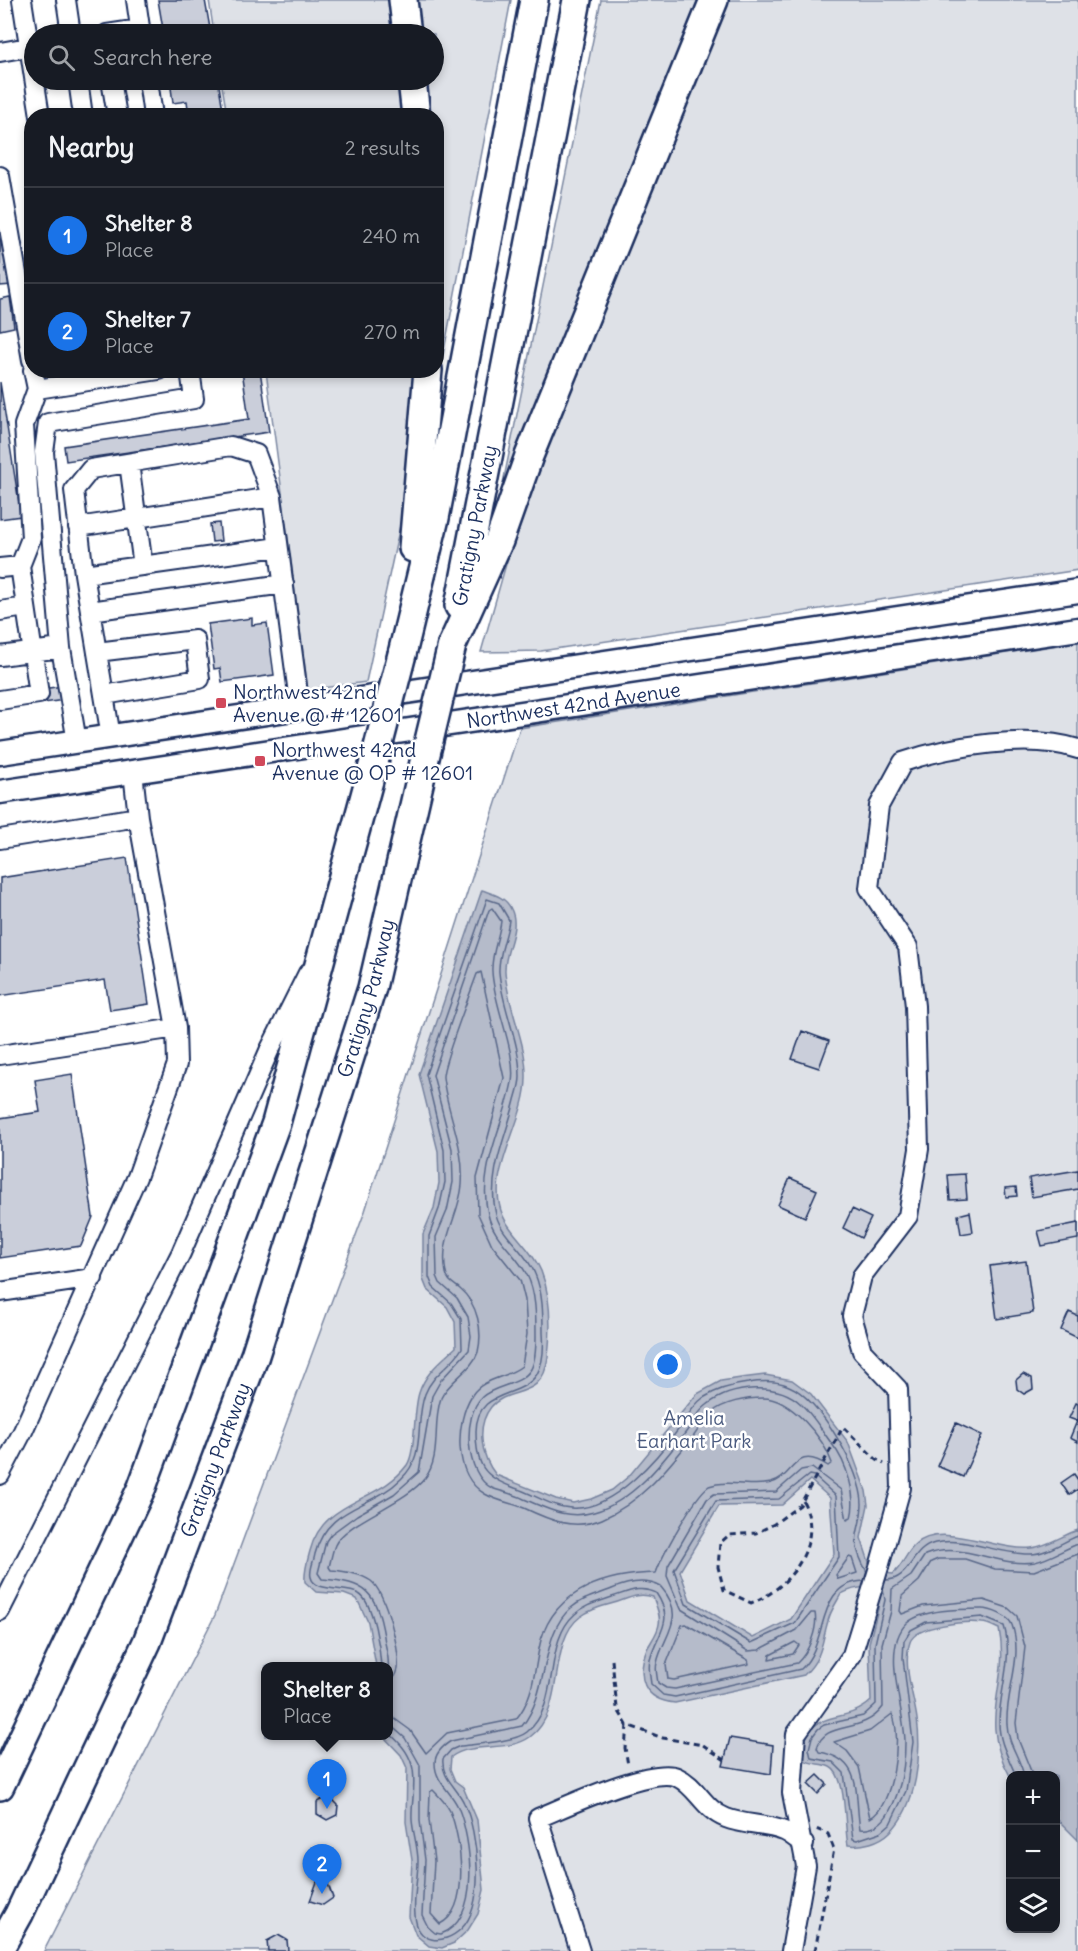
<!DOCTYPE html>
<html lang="en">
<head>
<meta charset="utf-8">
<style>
  body { margin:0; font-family:Delius,sans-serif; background:#242831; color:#f1f3f6 }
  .controls { position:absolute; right:18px; bottom:18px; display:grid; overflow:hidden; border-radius:12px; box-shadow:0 3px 9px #0003 }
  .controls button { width:54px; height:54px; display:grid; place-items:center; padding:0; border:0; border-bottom:2px solid #363941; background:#171b24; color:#f1f3f6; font:30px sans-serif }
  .you { position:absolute; left:668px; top:1365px; width:21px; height:21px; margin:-15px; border:4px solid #fff; border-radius:50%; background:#1a73e8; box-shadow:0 0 0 9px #1a73e833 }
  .badge { display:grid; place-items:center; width:39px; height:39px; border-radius:50%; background:#1a73e8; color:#fff; font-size:20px; font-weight:700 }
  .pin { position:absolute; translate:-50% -50px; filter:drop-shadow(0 2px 3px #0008) }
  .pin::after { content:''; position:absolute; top:32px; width:21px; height:18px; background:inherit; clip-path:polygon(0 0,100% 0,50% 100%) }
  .popup { position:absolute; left:261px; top:1662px; width:132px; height:78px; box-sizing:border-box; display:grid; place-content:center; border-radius:12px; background:#171b24; filter:drop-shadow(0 2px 4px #0005); font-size:20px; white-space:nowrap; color:#9ea1a6 }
  .popup b { font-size:22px; color:#f1f3f6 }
  .popup::after { content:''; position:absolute; left:50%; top:100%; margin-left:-12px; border:12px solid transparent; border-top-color:#171b24 }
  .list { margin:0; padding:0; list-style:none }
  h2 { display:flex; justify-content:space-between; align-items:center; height:78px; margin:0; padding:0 24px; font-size:26px }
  h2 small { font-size:20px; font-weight:400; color:#9ea1a6 }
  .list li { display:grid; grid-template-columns:39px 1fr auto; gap:18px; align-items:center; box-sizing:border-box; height:96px; padding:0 24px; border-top:2px solid #363941 }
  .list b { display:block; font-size:22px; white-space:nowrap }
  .list p { margin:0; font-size:20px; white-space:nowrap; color:#9ea1a6 }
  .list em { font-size:20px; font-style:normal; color:#9ea1a6 }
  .icon { flex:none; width:33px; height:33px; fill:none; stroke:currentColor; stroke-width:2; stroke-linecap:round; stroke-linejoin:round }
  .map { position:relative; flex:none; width:1078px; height:1951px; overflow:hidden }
  .search { position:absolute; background:#171b24; box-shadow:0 3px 9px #0003; left:24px; top:24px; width:420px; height:66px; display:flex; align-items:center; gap:15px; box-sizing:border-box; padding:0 21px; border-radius:33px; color:#9ea1a6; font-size:22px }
  .panel { position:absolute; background:#171b24; box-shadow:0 3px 9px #0003; left:24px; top:108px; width:420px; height:270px; border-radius:24px }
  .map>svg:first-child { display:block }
  .green { fill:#dee1e7; stroke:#7c88a2; stroke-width:1.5; fill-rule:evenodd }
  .water { fill:#b5bbca; stroke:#77839f; stroke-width:1.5; fill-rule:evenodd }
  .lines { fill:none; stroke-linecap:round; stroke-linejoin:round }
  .shore { stroke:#596789; stroke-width:1.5 }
  .building { fill:#caceda; stroke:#1b2f5e; stroke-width:1.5 }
  .minor-casing { stroke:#1b2f5e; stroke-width:22 }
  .major-casing { stroke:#1b2f5e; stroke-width:27 }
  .highway-casing { stroke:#1b2f5e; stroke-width:32 }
  .path { stroke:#1b2f5e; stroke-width:3; stroke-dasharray:6 4.5; stroke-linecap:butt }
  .minor { stroke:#fff; stroke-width:18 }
  .major { stroke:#fff; stroke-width:22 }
  .highway { stroke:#fff; stroke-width:27 }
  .highway-bridge-casing { stroke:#1b2f5e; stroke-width:32; stroke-linecap:butt }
  .highway-bridge { stroke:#fff; stroke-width:27 }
  .poi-dot { fill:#d1495b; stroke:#fff; stroke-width:2 }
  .labels { text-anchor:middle; stroke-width:5; stroke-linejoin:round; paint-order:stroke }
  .street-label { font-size:20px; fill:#1b2f5e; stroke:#fff }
  .poi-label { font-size:20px; fill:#1b2f5e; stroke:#fff; text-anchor:start }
  .park-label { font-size:20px; fill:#4c5c80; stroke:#fff }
</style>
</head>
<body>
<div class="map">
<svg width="1078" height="1951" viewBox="0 0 1078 1951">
  <rect width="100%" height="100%" fill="#fff"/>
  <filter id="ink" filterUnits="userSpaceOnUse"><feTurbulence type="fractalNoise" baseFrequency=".0167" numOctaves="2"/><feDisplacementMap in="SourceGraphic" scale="12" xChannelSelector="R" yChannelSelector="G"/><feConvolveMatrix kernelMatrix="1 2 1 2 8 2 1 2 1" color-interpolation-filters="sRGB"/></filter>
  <g filter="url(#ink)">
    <path class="green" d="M209,0H390L395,34H214Z
      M409,0H511L438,382L436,116L421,115L417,80H434V34H413Z
      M601,0H704L499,503Z
      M722,0H1078V570L541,651L481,652L520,515Z
      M221,80H399L403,115H227Z
      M266,371H416L410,451L401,521L366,682L308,690Z
      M1078,642V1951H44L215,1615L365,1211L520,728ZM266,1666H388V1736H266ZM1010,1776H1056V1928H1010Z"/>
    <path class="water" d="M482,890C493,894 506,897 511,909C521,929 504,950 505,971C507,1007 527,1042 526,1078C526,1110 504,1146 499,1179C492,1228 526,1236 541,1271C551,1296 551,1330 548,1357C543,1402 509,1385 491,1407C475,1427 482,1458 496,1475L556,1499L573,1503L591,1499L612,1490L629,1476L697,1394L721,1381L741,1378L765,1375L792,1380L811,1394L848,1442L866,1491L868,1505L861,1538L871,1568L884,1573L893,1574C903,1565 906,1553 915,1545C940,1520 1000,1552 1031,1548C1046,1547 1063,1535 1078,1530V1840L1056,1818V1776H1010C976,1716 1011,1686 999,1629C994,1627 988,1623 982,1623C966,1621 916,1625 910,1642C902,1666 914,1696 917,1719C922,1754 917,1806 890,1832C880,1842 862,1847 848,1845C844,1827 847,1775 830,1767C820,1762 812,1766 803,1759C803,1705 844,1727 871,1701L869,1643L878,1609V1591C866,1584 853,1588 841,1594C838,1600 833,1607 830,1615C821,1639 825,1655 804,1675L675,1703C643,1700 636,1677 647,1649C651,1641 658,1633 659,1624C661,1615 656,1606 653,1597C637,1592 628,1599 614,1603C601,1607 591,1609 580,1617C547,1642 567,1710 530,1737C508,1753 472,1741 451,1757L450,1769L455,1781L463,1787L477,1820L484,1890L478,1914L468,1930L454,1943L442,1948L429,1946L416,1935L409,1917L412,1860L406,1822L407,1768L401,1755L383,1736H388V1666H376L368,1622L357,1599L344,1594L316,1592L305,1582C304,1571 307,1562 310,1551C323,1499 379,1503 407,1465C416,1452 413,1412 419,1393C425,1373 441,1361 456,1347L455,1322L447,1307L427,1289L423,1279V1234L434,1208L439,1183L438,1151L419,1074ZM810,1480L830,1498L834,1554L791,1619L753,1638L690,1600L680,1571L719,1506L782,1505Z"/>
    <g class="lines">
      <path class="shore" d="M809,1475L814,1476L836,1496L839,1557L795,1623L751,1643L686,1604L674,1570L716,1501L779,1499Z
        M849,1557L852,1558L857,1573L838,1579L836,1575Z
        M886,1580C911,1580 910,1549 935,1543C966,1536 998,1555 1031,1554C1046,1554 1064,1541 1078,1536
        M883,1588L885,1600L875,1644L876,1704L863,1716L824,1725L818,1729L812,1737L809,1749L811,1758L833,1762L844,1773L853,1839L857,1840L881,1832L890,1824L906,1791L913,1742L903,1658L904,1641L911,1630L926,1622L982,1617L1004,1626C1014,1659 999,1690 999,1723C999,1743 1009,1758 1016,1776
        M686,1624L748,1660L749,1664L674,1680L668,1679L666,1665L682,1625Z
        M795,1642L799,1645L793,1654L769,1659L770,1655Z
        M381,1666C380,1650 374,1603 359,1594C347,1586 314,1593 311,1577C309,1570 314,1561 315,1554C327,1506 371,1509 401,1479C427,1455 414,1424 425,1394C432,1374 452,1366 462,1348L461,1319L451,1303L433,1287L429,1277V1236L439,1209L445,1182L444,1150L426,1074L487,899L499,903L509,920C507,937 498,954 499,972C502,1008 520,1041 520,1077C520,1084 517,1093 515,1100C506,1137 488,1171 495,1210C499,1236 526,1250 535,1274C543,1293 543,1314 543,1333C544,1346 544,1362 537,1374C521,1400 477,1387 476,1431C476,1465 483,1477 515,1488C534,1494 551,1507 571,1508C613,1512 659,1456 681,1426C688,1416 693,1405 703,1398C717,1389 732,1385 748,1383C761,1381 776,1380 789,1386C819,1398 862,1471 862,1504C861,1536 847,1536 867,1572
        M388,1669C390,1658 385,1647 384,1636C376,1592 367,1582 322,1579L318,1573L326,1541L331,1534L357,1515L394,1494L419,1472L432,1396L441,1380L469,1350L471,1336L468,1317L457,1298L440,1283L437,1276L436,1237L447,1211L453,1182L452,1149L433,1075L489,910L492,908L501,921C499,938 491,954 492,971C493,1004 517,1052 512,1082C504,1126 477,1168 488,1214C493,1239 516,1253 527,1275C536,1292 536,1317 536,1336C536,1346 536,1360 531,1369C521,1386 496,1384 482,1397C462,1416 465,1475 492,1488C502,1492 514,1494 524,1499C548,1509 567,1520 594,1512C632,1502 663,1462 686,1432C693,1423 697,1412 707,1405C731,1386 778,1381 801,1404C813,1415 822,1431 832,1444C847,1463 857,1496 851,1518L847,1520L841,1490L812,1468L801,1470L776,1492L714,1494L707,1499L668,1566L667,1576L681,1609L748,1651L759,1650L797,1630L811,1613H815C818,1628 809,1652 797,1663L675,1689L666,1688L658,1683C657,1676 655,1669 657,1663C663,1635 688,1618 661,1587C645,1578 628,1582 612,1589C598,1595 584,1597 571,1608C540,1633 550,1692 522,1726L451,1741C443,1746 435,1753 435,1763C435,1782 451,1791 458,1807C471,1838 482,1919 441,1934L435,1933L428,1927L422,1915L425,1860L420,1821V1765L405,1738L388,1723
        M388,1684C393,1680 397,1675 398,1669C400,1650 386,1593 371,1581C359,1573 345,1571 331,1570L329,1567C331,1560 332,1552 335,1545C345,1522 405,1504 425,1478C442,1457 432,1422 441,1398C449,1380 472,1371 478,1352C483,1331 478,1304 460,1289C454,1284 447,1281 446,1273C439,1239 459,1217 462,1185C465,1146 447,1114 443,1077C442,1065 471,991 477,974L481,972L504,1078L477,1178L478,1214L492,1245L520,1280L525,1300L527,1334L522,1366C507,1378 483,1378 472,1395C455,1422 453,1476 485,1494C497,1501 511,1503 524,1508C549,1520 574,1531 602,1519C640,1503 666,1470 692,1438C699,1430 703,1419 711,1413C724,1402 746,1398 763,1398C791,1398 824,1439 832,1463L828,1466C794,1443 794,1478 771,1483C751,1488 729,1479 709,1486C694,1496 662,1556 656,1573C609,1574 556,1588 541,1640C534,1667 535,1697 516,1719L447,1733L426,1753L410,1730L388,1714
        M892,1714C903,1735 893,1808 870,1818L859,1767L847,1751L834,1742L870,1731Z
        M388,1732C399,1742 408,1751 412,1765C417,1782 411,1802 412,1820C413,1833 418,1847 418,1861C418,1879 413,1897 415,1915C417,1944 443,1946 461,1929C486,1905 478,1832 464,1803C457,1787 441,1778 443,1759L451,1750L460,1746C476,1744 515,1742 527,1732C562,1703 542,1643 575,1614C586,1604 599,1602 612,1597C628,1592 640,1585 656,1593C676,1623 657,1632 650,1660C648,1668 650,1676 651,1684L663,1695L675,1697L801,1669C830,1643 814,1583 864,1581
        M1024,1776C1020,1757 1008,1745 1007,1724C1005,1692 1024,1658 1012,1625C1009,1616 991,1609 982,1609C960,1609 923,1609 907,1623C880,1648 905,1711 905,1742C905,1766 901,1791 889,1812C883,1823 872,1831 860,1829C854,1794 864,1759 819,1752L817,1748C825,1719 862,1736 883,1707L882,1644L891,1611L892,1589L911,1576L925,1555C963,1540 996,1568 1035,1562C1049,1559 1064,1549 1078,1544
        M1033,1776L1018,1739L1016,1723L1025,1647L1017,1616L1008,1608L984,1600L923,1606L902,1614L900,1611L902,1596L919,1581L931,1562L938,1559H965L995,1569L1034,1571L1078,1554
        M433,1790C439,1796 446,1803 450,1811C461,1838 471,1909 440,1924L431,1914L434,1861L429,1820L430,1792Z"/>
    </g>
    <path class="building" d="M158,0H205L211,34H154V30L163,29Z
      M170,80H218L224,116H189L187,101L173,103Z
      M6,238L12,285L0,286V239Z
      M10,297L14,327L0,330V299Z
      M242,370H260L269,432L66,461L64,446L249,419Z
      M0,382L21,516L0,519Z
      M219,523L221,541L212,542L210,524Z
      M252,618V625L267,623L274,675L222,682L220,668L214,669L208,624Z
      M63,686L64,700L44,703L42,689Z
      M127,858L149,1004L110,1010L105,980L0,996V878Z
      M802,1031L829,1041L819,1068L792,1059Z
      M72,1074L93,1217L81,1246L0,1258V1118L40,1112L35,1080Z
      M1078,1170V1189L1032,1197L1029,1178Z
      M965,1174L967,1199L950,1200L948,1175Z
      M790,1178L817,1190L805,1217L778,1205Z
      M1016,1187L1017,1196L1006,1197L1005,1188Z
      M852,1209L871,1218L861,1238L843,1228Z
      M970,1212L973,1232L961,1234L958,1215Z
      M1078,1223V1239L1042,1246L1038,1231Z
      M1026,1261L1033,1313L997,1319L990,1266Z
      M1069,1312L1078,1316V1338L1061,1330Z
      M1023,1374L1032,1378L1033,1389L1024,1394L1017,1389L1016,1380Z
      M1076,1403L1078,1404V1442L1070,1438L1077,1421L1069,1418Z
      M956,1423L982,1435L963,1477L937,1466Z
      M1074,1474L1078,1480V1489L1069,1495L1061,1483Z
      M730,1738L773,1745L771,1774L723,1766Z
      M818,1775L827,1784L818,1794L808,1784Z
      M329,1796L338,1805L337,1815L327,1820L317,1814V1802Z
      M318,1879L328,1884L333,1898L323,1905L310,1901Z
      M278,1935L287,1940L288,1951H268L267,1941Z"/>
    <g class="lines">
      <defs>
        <path id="minor" d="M22,0L40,116
          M66,0L71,34
          M136,0L141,34
          M107,34L140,29
          M0,52L34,46
          M78,80L83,116
          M111,80L117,116
          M148,80L153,116
          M0,176L32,360
          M37,389L159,370
          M129,463L143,566
          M78,527L272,497
          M20,566L31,538L24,425L37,389L33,370
          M0,568L20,566L39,694L0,700
          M84,574L278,547
          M0,611L26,607
          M90,611L284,584
          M97,652L195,640L200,679L104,695
          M0,656L61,648
          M111,737L84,574L74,490L91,469L231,446L256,454L272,497L300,709
          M77,742L61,648L44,452L48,423L194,399L190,370
          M0,839L138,817
          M0,1055L176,1028
          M0,1292L93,1278
          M0,1475L23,1431L137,1177L177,1064L176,1028L138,817L133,772
          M0,1611L181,1253L269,1051L308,973
          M580,1951L538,1818C565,1807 652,1766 677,1777C697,1786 703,1809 726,1818C744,1825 766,1824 784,1831C791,1834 797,1840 804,1844
          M791,1951L806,1866L792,1793L796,1734L852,1655L879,1567L901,1488L898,1389L862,1351L852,1316L862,1276L908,1216L919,1149L915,1006L908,947L869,888L879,806L903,762C949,746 1031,733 1078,749"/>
        <g id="major">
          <path d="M0,753L1078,591"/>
          <path id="s1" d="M0,792L1078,629"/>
        </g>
        <g id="highway">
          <path d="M403,0L407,34"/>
          <path d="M412,80L416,116"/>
          <path d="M413,548L428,370"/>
          <path id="s2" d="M459,606L577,0"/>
          <path d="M452,645L499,541L529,456L714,0"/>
          <path d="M402,654L435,518L534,0"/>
          <path d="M0,1786L142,1487L276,1123L377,751"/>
          <path id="s3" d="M0,1948L19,1914L147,1642L255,1355L372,988L428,745"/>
        </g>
      </defs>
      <use href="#minor" class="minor-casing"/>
      <use href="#major" class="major-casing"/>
      <use href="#highway" class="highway-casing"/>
      <path class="path" d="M803,1501C825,1542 790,1589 751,1603L724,1590L718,1567L720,1543L729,1535L756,1533L774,1524L800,1505L843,1427L877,1460L884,1464
        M612,1660L617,1708L627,1725L663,1738L703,1745L725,1760
        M627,1725L625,1748L628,1765
        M815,1951L834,1849L828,1834L816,1829"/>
      <use href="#minor" class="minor"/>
      <use href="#major" class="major"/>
      <use href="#highway" class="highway"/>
      <defs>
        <path id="highway-bridge" d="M428,745L452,645
          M377,751L402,654"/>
      </defs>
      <use href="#highway-bridge" class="highway-bridge-casing"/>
      <use href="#highway-bridge" class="highway-bridge"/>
    </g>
  </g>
  <g class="poi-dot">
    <rect x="215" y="697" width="12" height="12" rx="3"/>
    <rect x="254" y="755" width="12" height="12" rx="3"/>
  </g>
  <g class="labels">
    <g class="street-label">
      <text dy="7" stroke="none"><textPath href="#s2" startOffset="82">Gratigny Parkway</textPath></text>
      <text dy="7" stroke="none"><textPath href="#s1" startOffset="580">Northwest 42nd Avenue</textPath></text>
      <text dy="7" stroke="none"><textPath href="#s3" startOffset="1020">Gratigny Parkway</textPath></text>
      <text dy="7" stroke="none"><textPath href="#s3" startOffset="534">Gratigny Parkway</textPath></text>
    </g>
    <g class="poi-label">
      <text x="233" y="699">Northwest 42nd<tspan x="233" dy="23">Avenue @ # 12601</tspan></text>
      <text x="272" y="757">Northwest 42nd<tspan x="272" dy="23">Avenue @ OP # 12601</tspan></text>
    </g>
    <g class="park-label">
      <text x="694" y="1425">Amelia<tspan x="694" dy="23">Earhart Park</tspan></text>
    </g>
  </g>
</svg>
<div class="controls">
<button>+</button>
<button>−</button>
<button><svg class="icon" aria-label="layers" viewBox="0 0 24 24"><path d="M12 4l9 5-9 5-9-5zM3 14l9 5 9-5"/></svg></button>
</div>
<div class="you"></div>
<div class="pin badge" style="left:327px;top:1809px">1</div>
<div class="popup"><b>Shelter 8</b>Place</div>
<div class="pin badge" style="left:322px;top:1894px">2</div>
<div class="search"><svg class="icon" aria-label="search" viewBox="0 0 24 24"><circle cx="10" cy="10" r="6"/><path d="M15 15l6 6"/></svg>Search here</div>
<section class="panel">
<h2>Nearby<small>2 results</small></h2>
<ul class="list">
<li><span class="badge">1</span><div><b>Shelter 8</b><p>Place</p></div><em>240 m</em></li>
<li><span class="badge">2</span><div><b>Shelter 7</b><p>Place</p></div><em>270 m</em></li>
</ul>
</section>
</div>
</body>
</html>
